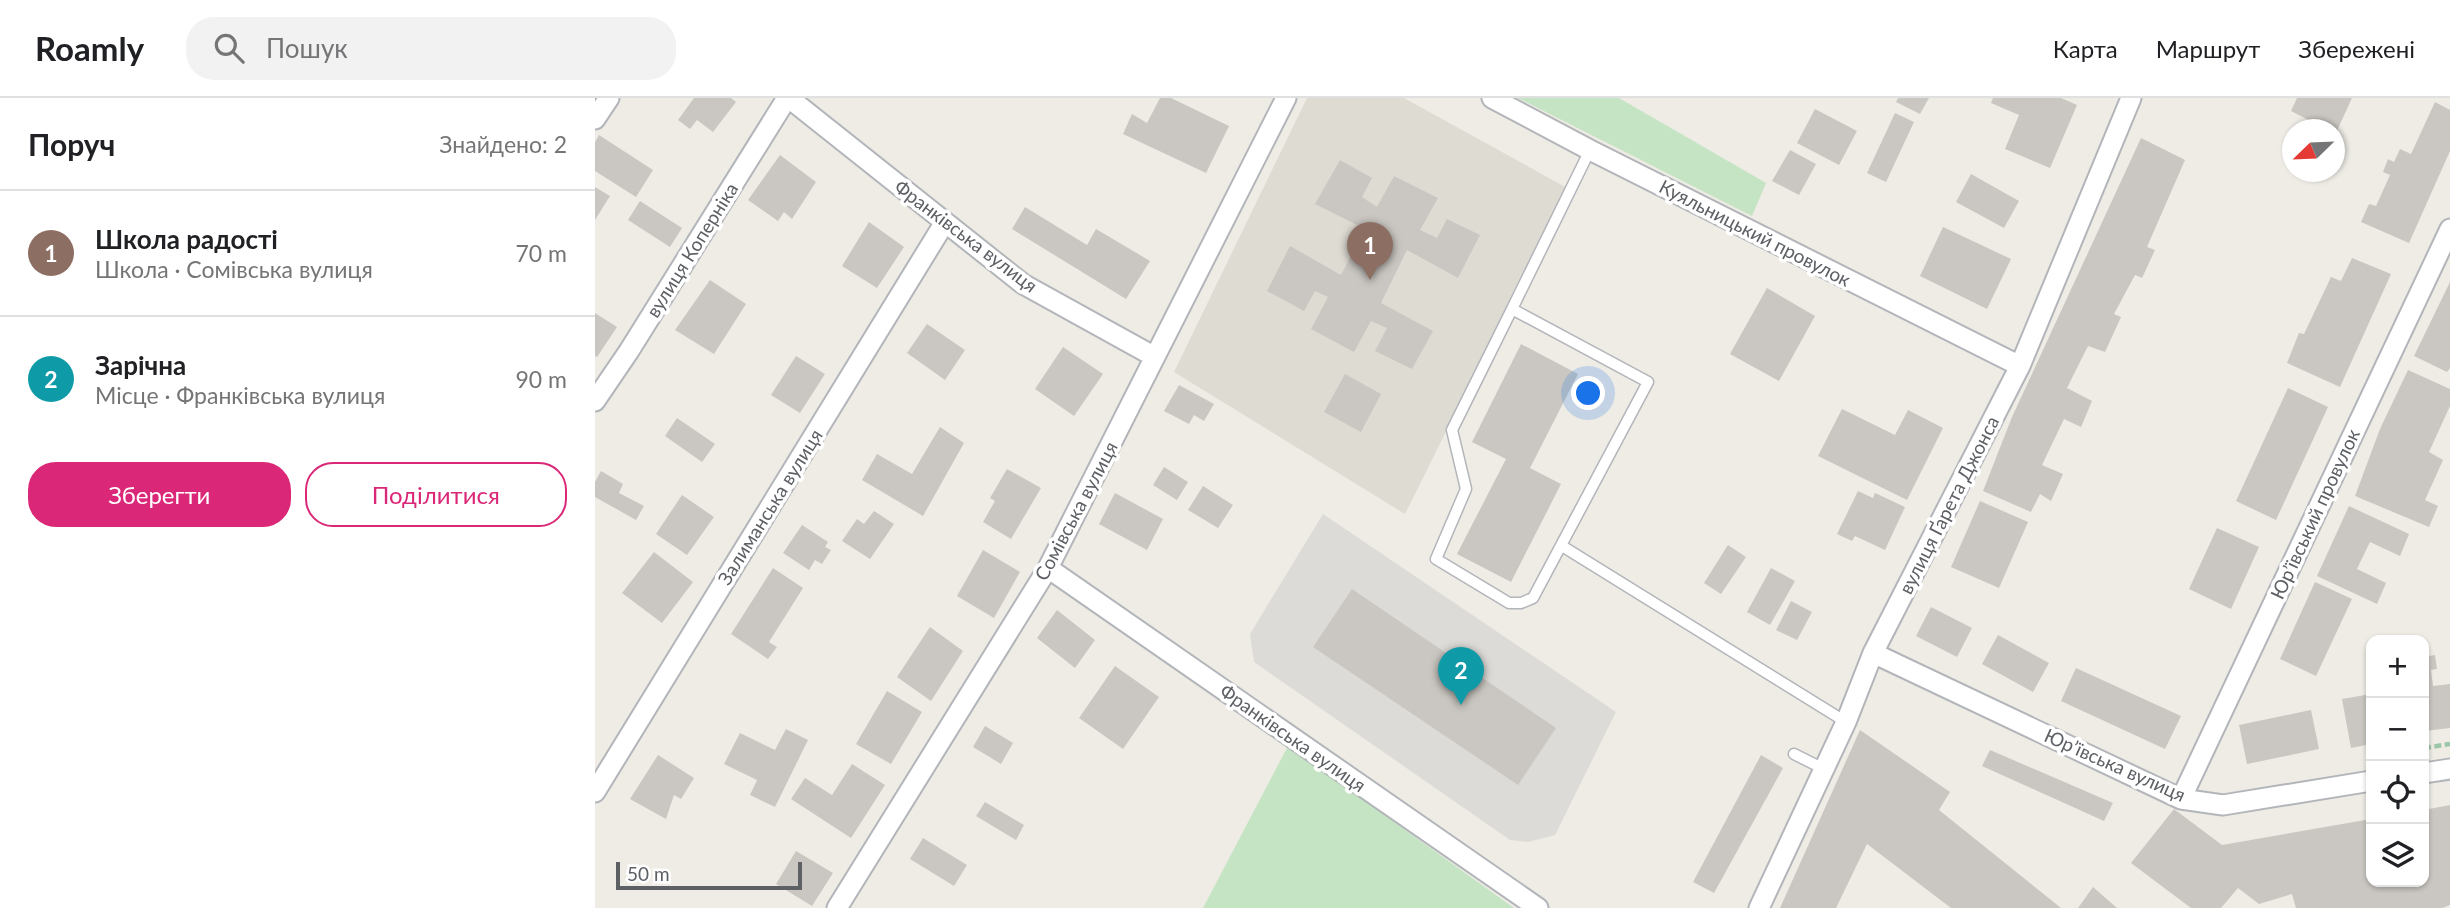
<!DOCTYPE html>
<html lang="uk">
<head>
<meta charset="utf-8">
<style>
  body { margin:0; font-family:Lato,sans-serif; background:#f2f2f2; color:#202124 }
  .controls { position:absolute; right:21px; bottom:21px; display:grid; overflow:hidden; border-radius:14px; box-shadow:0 2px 5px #0004 }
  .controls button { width:63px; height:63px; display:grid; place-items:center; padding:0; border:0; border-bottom:2px solid #e0e0e0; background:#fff; color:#202124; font:35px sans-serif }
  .compass { position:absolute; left:1687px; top:21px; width:63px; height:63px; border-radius:50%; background:#fff; box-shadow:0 2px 5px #0004; rotate:247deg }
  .scale { position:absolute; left:21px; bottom:18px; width:186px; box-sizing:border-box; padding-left:7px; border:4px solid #5d6065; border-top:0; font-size:19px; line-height:24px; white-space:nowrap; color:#5d6065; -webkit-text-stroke:5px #fff; paint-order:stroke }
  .you { position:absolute; left:994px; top:296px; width:24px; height:24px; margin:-18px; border:5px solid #fff; border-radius:50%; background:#1a73e8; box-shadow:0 0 0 10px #1a73e833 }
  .badge { display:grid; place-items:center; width:46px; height:46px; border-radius:50%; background:#db2777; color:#fff; font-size:23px; font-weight:700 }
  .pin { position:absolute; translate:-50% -58px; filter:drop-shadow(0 2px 4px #0008) }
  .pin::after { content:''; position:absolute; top:37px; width:24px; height:21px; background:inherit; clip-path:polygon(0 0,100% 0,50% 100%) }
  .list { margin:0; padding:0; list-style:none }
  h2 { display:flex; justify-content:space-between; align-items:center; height:91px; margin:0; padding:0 28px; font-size:30px }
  h2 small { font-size:23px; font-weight:400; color:#757577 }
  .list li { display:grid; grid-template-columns:46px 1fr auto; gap:21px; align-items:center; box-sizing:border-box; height:126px; padding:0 28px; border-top:2px solid #e0e0e0 }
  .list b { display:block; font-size:26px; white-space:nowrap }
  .list p { margin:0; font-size:23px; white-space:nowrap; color:#757577 }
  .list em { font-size:23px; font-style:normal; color:#757577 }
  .actions { display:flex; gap:14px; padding:21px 28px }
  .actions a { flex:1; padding:16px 0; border:2px solid #db2777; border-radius:28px; text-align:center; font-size:24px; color:#db2777 }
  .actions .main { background:#db2777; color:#fff }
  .icon { flex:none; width:38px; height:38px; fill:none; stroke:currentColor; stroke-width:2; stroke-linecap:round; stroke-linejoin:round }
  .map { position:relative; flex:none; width:1855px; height:810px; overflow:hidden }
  header { display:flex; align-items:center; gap:42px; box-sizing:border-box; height:98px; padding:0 35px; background:#fff; border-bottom:2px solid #e0e0e0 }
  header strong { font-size:33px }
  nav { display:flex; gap:38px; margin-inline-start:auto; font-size:24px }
  .search { width:490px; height:63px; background:#f2f2f2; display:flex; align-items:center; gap:18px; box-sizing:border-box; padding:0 24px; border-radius:28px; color:#757577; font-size:26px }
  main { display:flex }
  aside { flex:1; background:#fff }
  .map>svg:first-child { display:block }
  .industrial { fill:#dddbd7 }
  .education { fill:#dedbd3 }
  .green { fill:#c4e4c3 }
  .building { fill:#cac7c2 }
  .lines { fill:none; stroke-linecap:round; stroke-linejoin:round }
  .lane-casing { stroke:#b2b5b9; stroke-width:13 }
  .street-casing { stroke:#b2b5b9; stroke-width:23 }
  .path { stroke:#9dc5a7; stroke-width:4.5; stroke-dasharray:7 3.5; stroke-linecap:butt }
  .lane { stroke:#fff; stroke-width:10 }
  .street { stroke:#fff; stroke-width:19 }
  .labels { text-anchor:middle; stroke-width:7; stroke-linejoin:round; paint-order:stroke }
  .street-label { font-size:19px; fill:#5d6065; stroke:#fff }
</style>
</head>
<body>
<header>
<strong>Roamly</strong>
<div class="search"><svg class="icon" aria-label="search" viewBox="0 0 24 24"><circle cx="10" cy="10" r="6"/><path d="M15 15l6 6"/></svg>Пошук</div>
<nav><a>Карта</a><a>Маршрут</a><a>Збережені</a></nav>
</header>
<main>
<aside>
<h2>Поруч<small>Знайдено: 2</small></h2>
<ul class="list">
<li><span class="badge" style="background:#8d6e63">1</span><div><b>Школа радості</b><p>Школа · Сомівська вулиця</p></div><em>70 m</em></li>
<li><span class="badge" style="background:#0f9aa8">2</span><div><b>Зарічна</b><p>Місце · Франківська вулиця</p></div><em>90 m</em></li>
</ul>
<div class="actions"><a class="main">Зберегти</a><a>Поділитися</a></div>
</aside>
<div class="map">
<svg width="1855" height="810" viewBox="0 0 1855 810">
  <rect width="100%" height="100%" fill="#eeece5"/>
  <path class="industrial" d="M728,416L1021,614L960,737L933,744L915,742L659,564L655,536Z"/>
  <path class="education" d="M712,0H809L972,90L810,416L579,274Z"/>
  <path class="green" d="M923,0H1024L1171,85L1157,118Z
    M693,648L919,810H608Z"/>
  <path class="building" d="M99,0H136L141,4L118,34L102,22L95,31L83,22Z
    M565,0H576L634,28L611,75L528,36L537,16L552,25Z
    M1303,0H1334L1325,16L1301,4Z
    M1398,0H1466L1482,7L1455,70L1410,51L1424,17L1396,5Z
    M1702,0H1757L1740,37V32H1733L1696,13Z
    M1840,4L1855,12V53L1814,145L1766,124L1774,106L1781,108L1795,77L1788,74L1793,61L1799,64L1805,51L1816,56Z
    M1220,11L1262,33L1244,67L1202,45Z
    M1300,15L1319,24L1291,84L1272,75Z
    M4,37L58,72L41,99L0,73V44Z
    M1546,40L1590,62L1552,149L1560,152L1547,180L1540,177L1519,216L1526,219L1510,254L1493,248L1472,290L1497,303L1486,329L1469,321L1447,367L1468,376L1456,403L1445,396L1436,414L1388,393L1417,319Z
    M1195,52L1221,66L1204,97L1177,83Z
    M185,57L221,84L197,121L189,114L183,123L153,102Z
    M745,62L777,80L767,99L782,109L799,78L843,100L825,132L842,140L852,121L885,137L863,180L812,152L786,205L838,233L817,271L780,253L792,230L776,223L759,254L716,231L733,199L720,193L709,213L672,193L695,148L746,177L770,131L720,106Z
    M1376,76L1424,103L1409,130L1361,104Z
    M0,89L15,98L0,122Z
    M45,103L87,130L75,149L33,122Z
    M430,109L492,147L501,131L555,163L531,201L417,131Z
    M274,124L309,149L282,190L247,168Z
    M1348,129L1416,161L1392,211L1325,178Z
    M1757,160L1796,176L1745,289L1692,265L1704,235L1709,236L1736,179L1746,183Z
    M115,182L151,206L119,256L80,232Z
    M1855,184V270L1852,274L1819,258Z
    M1172,190L1220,218L1184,283L1135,256Z
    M0,215L22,229L2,259L0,258Z
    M332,226L370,252L350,282L312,255Z
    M926,246L983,276L935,370L966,386L916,484L862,456L911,361L877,344Z
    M468,249L508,276L479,318L440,291Z
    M201,258L230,276L205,315L176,297Z
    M1813,272L1855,291V308L1834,354L1848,362L1830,402L1843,408L1834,429L1760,398L1785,331Z
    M750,276L786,296L766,334L729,314Z
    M584,287L619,306L609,323L599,317L594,326L569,313Z
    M1693,290L1733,309L1681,422L1641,403Z
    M1247,311L1300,337L1313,312L1348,330L1312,402L1223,358Z
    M82,320L120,346L107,364L70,338Z
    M345,329L369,345L328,418L267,382L282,356L317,376Z
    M569,369L593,384L582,402L558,387Z
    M412,371L446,390L416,441L388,424L400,403L395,400Z
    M6,373L28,386L24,395L49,408L41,422L0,399V384Z
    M608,388L638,407L623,430L593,412Z
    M1263,393L1278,400L1280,395L1310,409L1290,452L1260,438L1257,443L1242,436Z
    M520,395L568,421L552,452L504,426Z
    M87,397L119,419L92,457L61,436Z
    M1385,403L1433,424L1404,490L1356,469Z
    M1754,408L1814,436L1805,458L1775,444L1762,471L1791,485L1782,506L1722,478Z
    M279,413L299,426L275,461L247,443L262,421L269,426Z
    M207,427L233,444L230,449L236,452L227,466L220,462L214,472L188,455Z
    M1622,430L1664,449L1636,511L1594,491Z
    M1133,447L1151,459L1126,496L1109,485Z
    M388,452L425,474L399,520L362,498Z
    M59,454L98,484L67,525L27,495Z
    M178,470L208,490L174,544L182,549L173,561L136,536Z
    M1176,470L1200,483L1175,527L1152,514Z
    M1720,484L1757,501L1721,578L1685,561Z
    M757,491L961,630L923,687L718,549Z
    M1196,503L1217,514L1202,542L1181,532Z
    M1336,509L1377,530L1362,559L1321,538Z
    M462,512L500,542L480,570L442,540Z
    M335,529L368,553L336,603L302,579Z
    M1403,537L1454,565L1438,594L1387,566Z
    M1840,557L1842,571L1836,572L1838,588L1855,586V630L1830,633L1829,559Z
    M520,568L564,599L528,651L484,620Z
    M1481,570L1586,618L1570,651L1466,603Z
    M292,593L327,614L296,666L261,646Z
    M1776,596V646L1756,650L1747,601Z
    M1716,612L1724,651L1652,666L1644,627Z
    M390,628L418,645L406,666L378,649Z
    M191,631L213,642L180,709L155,697L162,682L129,666L145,635L180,652Z
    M1265,632L1355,694L1344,712L1466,810H1356L1272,746L1241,810H1185Z
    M1395,652L1518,705L1509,723L1387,668Z
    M63,657L99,680L86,701L79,697L71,721L35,701Z
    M1166,657L1188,670L1119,795L1098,784Z
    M257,666L290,687L256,740L196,701L210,680L237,697Z
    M390,704L429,727L421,742L381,718Z
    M1855,707V807L1847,810H1701L1697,796L1664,806L1643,790L1626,810H1596L1536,765L1579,711L1627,747L1776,721V784H1829V712Z
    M328,740L372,767L359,788L315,761Z
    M201,753L238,775L217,808L181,786Z
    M1498,789L1522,810H1483Z"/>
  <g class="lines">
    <defs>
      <path id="lane" d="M917,211L857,332L871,391L841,461L914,505H926L938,500L1053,284L917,211L995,52
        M967,448L1251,624
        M1199,656L1229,671"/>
      <path id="street" d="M194,0L428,186L560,259
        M897,0L995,52L1425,268
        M0,21L14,0
        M0,303L34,253L192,0
        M453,470L943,810
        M1278,555L1586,701L1628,707L1776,683
        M1829,675L1855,671
        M0,694L350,124
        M1586,701L1855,131
        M242,810L453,470L691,0
        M1164,810L1251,624L1278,555L1425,268L1536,0"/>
    </defs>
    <use href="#lane" class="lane-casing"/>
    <use href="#street" class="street-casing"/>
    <path class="path" d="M1829,650L1855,646"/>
    <use href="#lane" class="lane"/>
    <use href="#street" class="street"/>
  </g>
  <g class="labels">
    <g class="street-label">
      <text transform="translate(1160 135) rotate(27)" y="7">Куяльницький провулок</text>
      <text transform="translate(371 138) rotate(37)" y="7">Франківська вулиця</text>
      <text transform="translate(97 152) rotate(-58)" y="7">вулиця Коперніка</text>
      <text transform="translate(1354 407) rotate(-63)" y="7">вулиця Ґарета Джонса</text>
      <text transform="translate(175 409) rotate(-58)" y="7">Залиманська вулиця</text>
      <text transform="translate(481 413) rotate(-62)" y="7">Сомівська вулиця</text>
      <text transform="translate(1720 416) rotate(-65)" y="7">Юр’ївський провулок</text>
      <text transform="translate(698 640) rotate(35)" y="7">Франківська вулиця</text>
      <text transform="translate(1520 667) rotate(24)" y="7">Юр’ївська вулиця</text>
    </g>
  </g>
</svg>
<div class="controls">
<button>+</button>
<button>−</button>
<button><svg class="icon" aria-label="locate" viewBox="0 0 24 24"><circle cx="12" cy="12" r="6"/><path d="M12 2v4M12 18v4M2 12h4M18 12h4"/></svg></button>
<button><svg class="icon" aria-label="layers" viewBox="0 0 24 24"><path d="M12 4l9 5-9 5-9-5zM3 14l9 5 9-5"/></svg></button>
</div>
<svg class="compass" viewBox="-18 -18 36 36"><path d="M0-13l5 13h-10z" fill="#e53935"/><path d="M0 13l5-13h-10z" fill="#757577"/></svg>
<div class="scale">50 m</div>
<div class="you"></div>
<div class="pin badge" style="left:775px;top:182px;background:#8d6e63">1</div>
<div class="pin badge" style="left:866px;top:607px;background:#0f9aa8">2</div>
</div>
</main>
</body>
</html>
